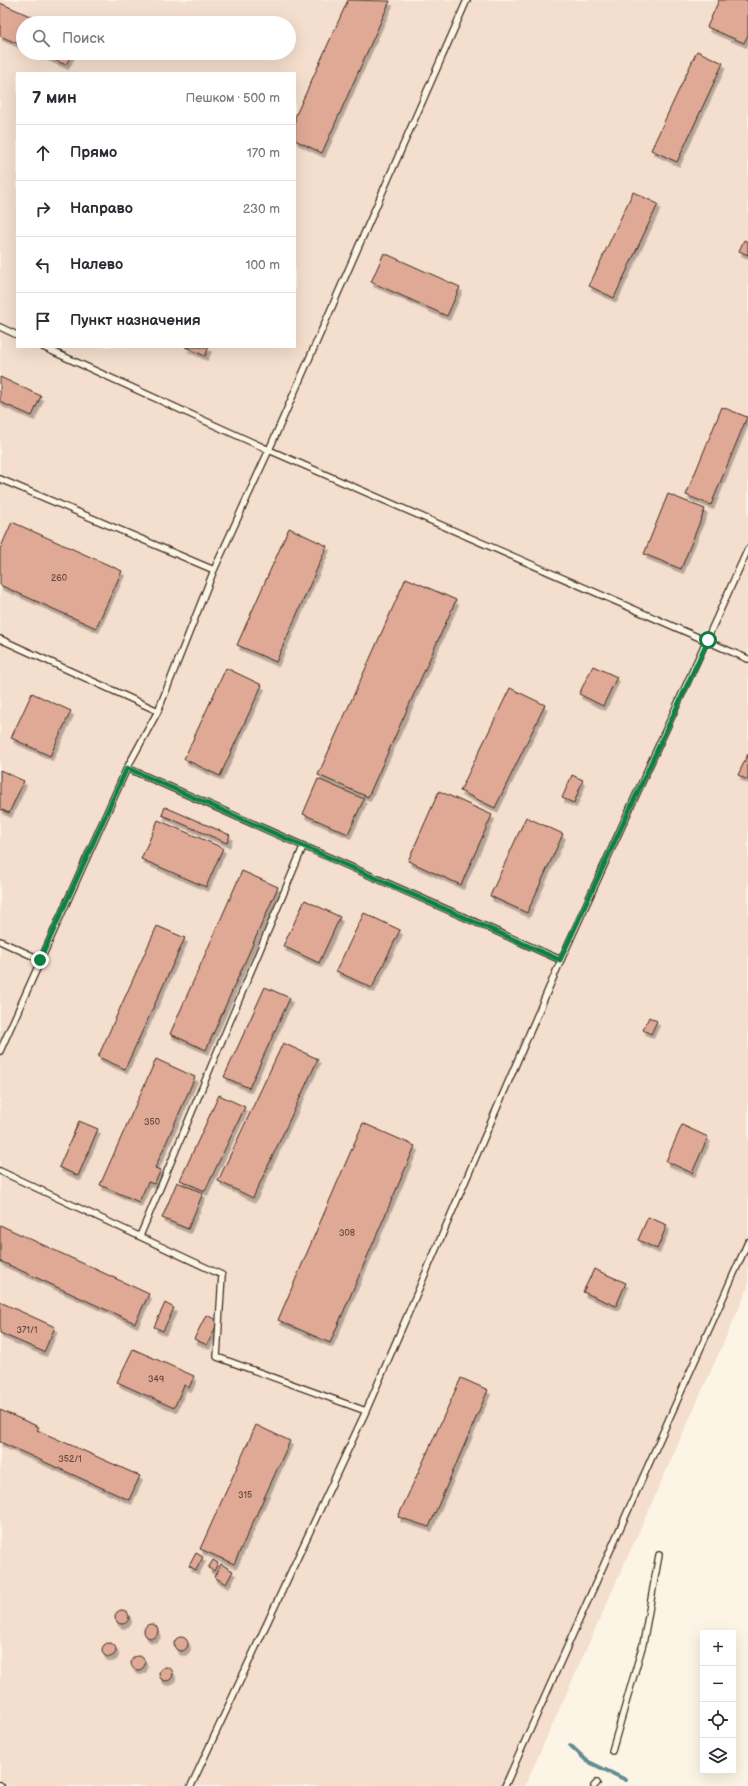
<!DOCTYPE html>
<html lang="ru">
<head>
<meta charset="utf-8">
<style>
  body { margin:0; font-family:"Balsamiq Sans",sans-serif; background:#f2f2f3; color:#2b2b33 }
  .controls { position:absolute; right:12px; bottom:12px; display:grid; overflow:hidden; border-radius:0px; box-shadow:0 4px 16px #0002 }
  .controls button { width:36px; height:36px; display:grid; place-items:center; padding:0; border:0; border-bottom:1px solid #e1e1e2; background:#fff; color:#2b2b33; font:20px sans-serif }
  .stop { position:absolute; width:12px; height:12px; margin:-9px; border:3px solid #0b8043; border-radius:50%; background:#fff }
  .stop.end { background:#0b8043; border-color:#fff; box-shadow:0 1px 4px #0008 }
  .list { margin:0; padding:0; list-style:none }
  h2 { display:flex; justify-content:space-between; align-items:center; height:52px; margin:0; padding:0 16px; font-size:17px }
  h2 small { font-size:13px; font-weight:400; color:#7c7c81 }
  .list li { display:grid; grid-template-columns:26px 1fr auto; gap:12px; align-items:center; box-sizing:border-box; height:56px; padding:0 16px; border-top:1px solid #e1e1e2 }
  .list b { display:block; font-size:15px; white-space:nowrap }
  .list em { font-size:13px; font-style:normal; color:#7c7c81 }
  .icon { flex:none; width:22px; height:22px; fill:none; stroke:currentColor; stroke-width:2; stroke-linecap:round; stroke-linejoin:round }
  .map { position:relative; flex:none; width:748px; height:1786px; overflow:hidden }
  .search { position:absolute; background:#fff; box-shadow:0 4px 16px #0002; left:16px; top:16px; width:280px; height:44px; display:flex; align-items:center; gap:10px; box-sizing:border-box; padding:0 14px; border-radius:22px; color:#7c7c81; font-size:15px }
  .panel { position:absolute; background:#fff; box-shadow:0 4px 16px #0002; left:16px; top:72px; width:280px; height:276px; border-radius:0px }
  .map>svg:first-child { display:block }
  .built { fill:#f4decd; fill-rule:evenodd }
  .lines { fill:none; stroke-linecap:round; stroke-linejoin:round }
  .stream { stroke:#648b92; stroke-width:4 }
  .building { fill:#e0a996; stroke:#3b2a1e; filter:url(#shadow) }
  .service-casing { stroke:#3b2a1e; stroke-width:8 }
  .service { stroke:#fcf5e5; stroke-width:5.5 }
  .route { stroke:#0b8043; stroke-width:5 }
  .labels { text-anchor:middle; stroke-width:3.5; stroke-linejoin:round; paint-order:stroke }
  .number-label { font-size:9px; fill:#644a3c }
</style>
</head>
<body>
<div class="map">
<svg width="748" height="1786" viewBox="0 0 748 1786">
  <defs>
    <filter id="shadow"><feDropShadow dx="2.5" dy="4.5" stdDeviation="0" flood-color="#0004"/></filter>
  </defs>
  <rect width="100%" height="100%" fill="#fcf5e5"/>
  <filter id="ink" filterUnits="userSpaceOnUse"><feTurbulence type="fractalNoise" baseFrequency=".025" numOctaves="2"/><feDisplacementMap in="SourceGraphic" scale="8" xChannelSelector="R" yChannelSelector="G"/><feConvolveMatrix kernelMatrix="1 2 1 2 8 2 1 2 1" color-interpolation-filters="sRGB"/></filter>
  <g filter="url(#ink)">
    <path class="built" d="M0,0H748V1288L525,1786H0ZM23,23H289V53H23ZM17,73H295V347H17Z"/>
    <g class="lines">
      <path class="stream" d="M570,1745L587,1761L626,1780"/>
    </g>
    <path class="building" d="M348,0L390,1L322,153L295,140V117Z
      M719,0H748V35L744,43L707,27Z
      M0,3L46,23H23V46L0,36Z
      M697,51L723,63L677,162L651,150Z
      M39,53H72L66,65Z
      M633,192L658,204L614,298L589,286Z
      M744,240L748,242V255L739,251Z
      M384,253L460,287L447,316L371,282Z
      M185,347H209L205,356Z
      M0,377L41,396L32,416L0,402Z
      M722,407L747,417L711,505L686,495Z
      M668,494L705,509L681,569L644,554Z
      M12,522L122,571L96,628L0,585V549Z
      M289,528L327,546L276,662L237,645Z
      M406,578L456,600L368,797L318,775Z
      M593,666L617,677L603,706L579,694Z
      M226,668L262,685L220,776L184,759Z
      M510,688L545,705L495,808L460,791Z
      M32,693L71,711L50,756L11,738Z
      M748,754V780L738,775Z
      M0,770L24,781L9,813L0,809Z
      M572,775L583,780L574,803L562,798Z
      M318,779L364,799L348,834L303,814Z
      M439,791L492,815L461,885L408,861Z
      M165,807L230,835L227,843L162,815Z
      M526,817L563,834L527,913L490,896Z
      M158,820L223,848L206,887L141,859Z
      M242,871L278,887L206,1050L170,1034Z
      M305,900L340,917L319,963L283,946Z
      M364,913L400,930L372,988L336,971Z
      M157,926L185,938L125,1069L98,1057Z
      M265,987L290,998L249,1088L224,1077Z
      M649,1017L657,1021L651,1034L643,1030Z
      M283,1043L318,1059L253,1198L218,1181Z
      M156,1059L195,1077L155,1168L161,1170L154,1184L148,1182L139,1202L100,1185Z
      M219,1095L245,1107L205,1191L180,1180Z
      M79,1121L98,1129L78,1176L59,1167Z
      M363,1123L415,1146L330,1343L278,1320Z
      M682,1125L708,1137L692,1173L666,1161Z
      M177,1182L203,1193L188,1229L162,1218Z
      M648,1217L667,1225L657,1249L638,1240Z
      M0,1225L149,1294L135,1323L0,1261Z
      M594,1269L626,1283L616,1306L583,1292Z
      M0,1302L55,1327L44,1352L0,1333Z
      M165,1303L174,1308L163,1331L154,1327Z
      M206,1315L219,1321L207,1345L194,1339Z
      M133,1349L194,1376L189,1388L184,1385L174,1408L117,1382Z
      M461,1378L488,1390L429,1527L398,1517Z
      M0,1410L39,1427L37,1430L140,1476L129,1500L0,1442Z
      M256,1425L290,1441L234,1564L200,1549Z
      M196,1553L203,1557L196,1570L189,1566Z
      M213,1560L218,1563L214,1571L208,1568Z
      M221,1564L233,1571L226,1584L214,1577Z
      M115 1617a7 7 0 1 1 14 0a7 7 0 1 1-14 0Z
      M144 1631a7 7 0 1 1 14 0a7 7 0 1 1-14 0Z
      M174 1644a7 7 0 1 1 14 0a7 7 0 1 1-14 0Z
      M102 1650a7 7 0 1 1 14 0a7 7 0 1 1-14 0Z
      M131 1663a7 7 0 1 1 14 0a7 7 0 1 1-14 0Z
      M159 1674a7 7 0 1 1 14 0a7 7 0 1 1-14 0Z"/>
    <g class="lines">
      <defs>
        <path id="service" d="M0,327L17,335
          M43,347L269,450L748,659
          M0,479L214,570
          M0,639L158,711
          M127,768L561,960
          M0,941L39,959
          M0,1051L127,768L158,711L214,570L269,450L467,0
          M0,1171L222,1275L217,1357L366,1411
          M140,1236L303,847
          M612,1751L643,1644L659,1555
          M0,1785L1,1786
          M191,1786L366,1411L561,960L748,549
          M505,1786L748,1242
          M594,1786L597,1783"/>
      </defs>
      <use href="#service" class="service-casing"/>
      <use href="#service" class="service"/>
    </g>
  </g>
  <g class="lines" filter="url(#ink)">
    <path class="route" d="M40,960L127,768L560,960L708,640"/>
  </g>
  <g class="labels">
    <g class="number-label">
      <text x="59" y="581">260</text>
      <text x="152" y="1125">350</text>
      <text x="347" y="1236">308</text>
      <text x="27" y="1333">371/1</text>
      <text x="156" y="1382">349</text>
      <text x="70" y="1462">352/1</text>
      <text x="245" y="1498">315</text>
    </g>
  </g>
</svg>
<div class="controls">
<button>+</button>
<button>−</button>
<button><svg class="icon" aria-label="locate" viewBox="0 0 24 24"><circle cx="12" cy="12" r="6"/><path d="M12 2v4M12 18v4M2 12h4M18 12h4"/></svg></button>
<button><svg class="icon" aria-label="layers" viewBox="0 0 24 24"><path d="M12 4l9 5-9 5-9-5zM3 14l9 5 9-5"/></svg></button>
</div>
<div class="stop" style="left:708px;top:640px"></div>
<div class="stop end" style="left:40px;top:960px"></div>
<div class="search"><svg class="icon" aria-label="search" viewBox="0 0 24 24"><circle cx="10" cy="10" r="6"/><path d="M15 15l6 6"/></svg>Поиск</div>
<section class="panel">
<h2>7 мин<small>Пешком · 500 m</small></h2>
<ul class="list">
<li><svg class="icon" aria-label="ahead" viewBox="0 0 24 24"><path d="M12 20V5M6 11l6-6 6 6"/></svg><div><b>Прямо</b></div><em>170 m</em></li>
<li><svg class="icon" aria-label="right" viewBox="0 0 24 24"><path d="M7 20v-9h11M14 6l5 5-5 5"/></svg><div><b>Направо</b></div><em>230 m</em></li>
<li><svg class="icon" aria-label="left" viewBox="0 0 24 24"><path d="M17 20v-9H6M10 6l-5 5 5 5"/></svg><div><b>Налево</b></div><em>100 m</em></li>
<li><svg class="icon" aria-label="arrive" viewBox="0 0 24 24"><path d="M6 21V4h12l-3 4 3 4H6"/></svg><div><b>Пункт назначения</b></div></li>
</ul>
</section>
</div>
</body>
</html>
